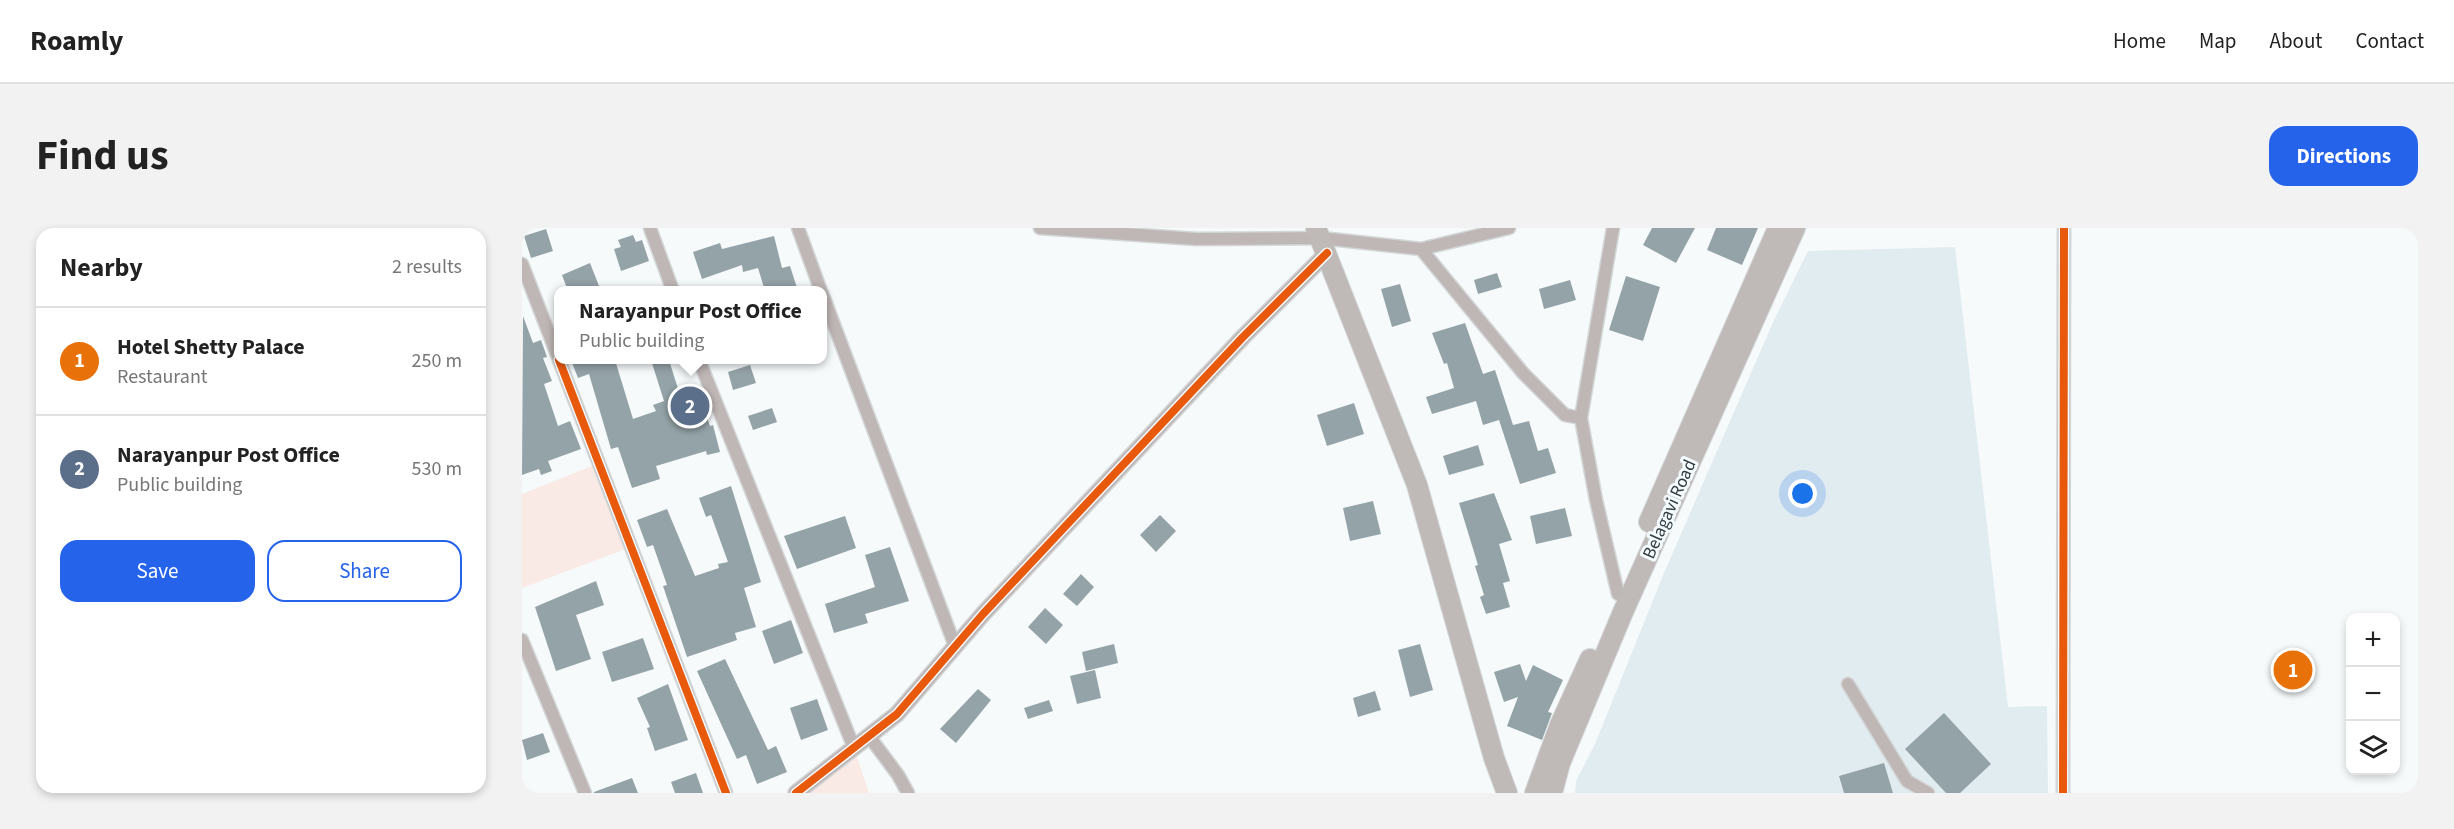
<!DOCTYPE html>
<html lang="en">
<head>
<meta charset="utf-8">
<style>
  body { margin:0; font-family:"Source Sans 3",sans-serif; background:#f2f2f2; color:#222 }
  .controls { position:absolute; right:18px; bottom:18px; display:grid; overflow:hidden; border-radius:12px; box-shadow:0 3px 9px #0003 }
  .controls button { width:54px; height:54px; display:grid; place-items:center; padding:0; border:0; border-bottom:2px solid #e0e0e0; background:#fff; color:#222; font:30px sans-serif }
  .you { position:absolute; left:1281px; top:266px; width:21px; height:21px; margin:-15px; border:4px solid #fff; border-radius:50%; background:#1a73e8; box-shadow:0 0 0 9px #1a73e833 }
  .badge { display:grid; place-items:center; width:39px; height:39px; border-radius:50%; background:#2563eb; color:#fff; font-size:20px; font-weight:700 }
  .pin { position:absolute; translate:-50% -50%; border:3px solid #fff; box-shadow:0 2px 6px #0006 }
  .popup { position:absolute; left:32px; top:58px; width:273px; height:78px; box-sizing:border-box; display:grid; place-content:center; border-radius:12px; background:#fff; filter:drop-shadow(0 2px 4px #0005); font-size:20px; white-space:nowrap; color:#767676 }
  .popup b { font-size:22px; color:#222 }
  .popup::after { content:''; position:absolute; left:50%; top:100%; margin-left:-12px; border:12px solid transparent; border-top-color:#fff }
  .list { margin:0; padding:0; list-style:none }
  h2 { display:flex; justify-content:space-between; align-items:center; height:78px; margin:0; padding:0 24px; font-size:26px }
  h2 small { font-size:20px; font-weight:400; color:#767676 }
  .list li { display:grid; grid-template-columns:39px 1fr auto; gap:18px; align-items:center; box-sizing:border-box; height:108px; padding:0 24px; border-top:2px solid #e0e0e0 }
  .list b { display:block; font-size:22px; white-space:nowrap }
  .list p { margin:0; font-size:20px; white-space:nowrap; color:#767676 }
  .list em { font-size:20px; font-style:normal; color:#767676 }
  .actions { display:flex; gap:12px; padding:18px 24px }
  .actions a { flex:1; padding:14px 0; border:2px solid #2563eb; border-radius:18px; text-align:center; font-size:21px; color:#2563eb }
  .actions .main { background:#2563eb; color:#fff }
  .icon { flex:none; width:33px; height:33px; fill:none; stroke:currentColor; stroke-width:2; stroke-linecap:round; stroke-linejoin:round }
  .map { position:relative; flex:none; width:1896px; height:565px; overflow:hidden; border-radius:18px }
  header { display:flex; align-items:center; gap:36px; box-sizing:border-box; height:84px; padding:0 30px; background:#fff; border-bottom:2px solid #e0e0e0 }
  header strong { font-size:28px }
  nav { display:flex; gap:33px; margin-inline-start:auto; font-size:21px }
  .intro { display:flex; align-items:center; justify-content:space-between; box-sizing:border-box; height:144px; padding:0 36px }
  h1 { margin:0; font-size:42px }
  .button { padding:15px 27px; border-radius:18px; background:#2563eb; color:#fff; font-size:21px; font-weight:700 }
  main { display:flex; gap:36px; padding:0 36px }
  aside { flex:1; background:#fff; border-radius:18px; box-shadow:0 3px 9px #0003 }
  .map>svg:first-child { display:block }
  .built { fill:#e1ecf1 }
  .green { fill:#f9eae5 }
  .building { fill:#94a3a8 }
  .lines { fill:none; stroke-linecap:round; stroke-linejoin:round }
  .minor-casing { stroke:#d4d7d8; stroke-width:15 }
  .tertiary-casing { stroke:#d4d7d8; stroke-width:18 }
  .primary-casing { stroke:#d4d7d8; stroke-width:22 }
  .minor { stroke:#bfb7b5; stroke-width:12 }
  .tertiary { stroke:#bfb7b5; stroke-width:15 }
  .primary { stroke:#bfb9b8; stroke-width:20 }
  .cycleway-casing { stroke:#f3fbfe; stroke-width:11 }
  .cycleway { stroke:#e8590c; stroke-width:8 }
  .labels { text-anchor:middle; stroke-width:6; stroke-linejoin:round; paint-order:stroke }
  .street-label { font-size:18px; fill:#343c3f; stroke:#f3fbfe }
</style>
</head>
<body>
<header>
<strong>Roamly</strong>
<nav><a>Home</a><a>Map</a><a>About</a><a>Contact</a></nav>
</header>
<div class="intro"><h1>Find us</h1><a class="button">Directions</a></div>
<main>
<aside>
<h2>Nearby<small>2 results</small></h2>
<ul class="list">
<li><span class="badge" style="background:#e8710a">1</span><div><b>Hotel Shetty Palace</b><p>Restaurant</p></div><em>250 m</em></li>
<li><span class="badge" style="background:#5c6f8a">2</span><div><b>Narayanpur Post Office</b><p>Public building</p></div><em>530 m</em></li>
</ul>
<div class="actions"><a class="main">Save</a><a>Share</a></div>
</aside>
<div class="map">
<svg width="1896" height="565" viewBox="0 0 1896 565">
  <rect width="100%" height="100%" fill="#f6fafb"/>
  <path class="built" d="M1433,19L1486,479L1525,478L1526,565H1053L1054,553L1073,516L1142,345L1252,92L1286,23Z"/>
  <path class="green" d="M77,235L109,319L0,360V266Z
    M332,520L347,565H274Z"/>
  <path class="building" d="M1130,0H1173L1154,35L1121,17Z
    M1194,0H1236L1220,37L1185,22Z
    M24,1L31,23L9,30L2,8Z
    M111,7L114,14L120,12L127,33L99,43L92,21L99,19L96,12Z
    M252,8L260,40L268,38L276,63H243L236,40L221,44L220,37L180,51L171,24L198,15L200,21Z
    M68,35L79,63H46L40,47Z
    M975,45L980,59L956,66L952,52Z
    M1104,48L1138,59L1121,113L1087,102Z
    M1048,52L1054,72L1022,81L1017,61Z
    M878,56L889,93L870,99L859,61Z
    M1,88L11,115L19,112L25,129L21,130L30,153L22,156L36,198L48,193L59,221L26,233L30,243L19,247L17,241L0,247Z
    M943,95L961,146L973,142L991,197L1007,193L1016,223L1026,220L1034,245L998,256L977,192L961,197L954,173L910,186L904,169L932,160L925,135L922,136L910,105Z
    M49,132H93L111,191L134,183L131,177L142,173L129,132H147L158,167L175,161L188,198L191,197L198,224L185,227L184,223L134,238L138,251L110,260L96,219L89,221L67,146L56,150Z
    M228,137L234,155L211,162L206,144Z
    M832,175L842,206L805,218L795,187Z
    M250,180L255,194L231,202L226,188Z
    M956,217L962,237L927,247L921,228Z
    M209,258L239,354L222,360L234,399L213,405L215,412L165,429L141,358L145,357L131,317L125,319L115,292L145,281L173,348L197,340L196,336L206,334L189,287L184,289L177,270Z
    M972,265L990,312L977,316L988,353L981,355L988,379L964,386L958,369L962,367L953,338L956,337L937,275Z
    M851,273L859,306L828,313L821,280Z
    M1043,280L1050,308L1014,316L1008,288Z
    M638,287L654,303L634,324L618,307Z
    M323,288L334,320L275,341L262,308Z
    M368,319L387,373L343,386L346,395L312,405L303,376L353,359L343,327Z
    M559,346L572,359L555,378L541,366Z
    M74,353L82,377L54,387L69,431L34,443L13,379Z
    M523,380L541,397L524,416L506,399Z
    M269,392L281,425L252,436L240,403Z
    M121,410L132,441L90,454L80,424Z
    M592,416L596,435L564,443L560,424Z
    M898,416L911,462L888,469L876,422Z
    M203,431L246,522L254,518L265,544L235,556L224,527L215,531L175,443Z
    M998,436L1004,453L1011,437L1041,452L1026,484L1030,485L1020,512L985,498L996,469L982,474L972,444Z
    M573,442L579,470L555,476L548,448Z
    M146,456L166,512L133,523L125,500L128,499L115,470Z
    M456,461L469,472L434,515L418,501Z
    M853,463L859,482L836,489L831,470Z
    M295,471L306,502L279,512L268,480Z
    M527,472L531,483L506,491L502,480Z
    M1422,485L1469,536L1438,565H1424L1383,521Z
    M21,505L28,524L5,532L0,512Z
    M1362,535L1371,565H1322L1317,548Z
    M174,545L181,565H153L149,554Z
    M110,550L116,565H72V564Z"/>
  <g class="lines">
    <defs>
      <path id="minor" d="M128,0L151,63
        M276,0L299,63
        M518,0L674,11L799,10L899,21L987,0
        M1091,0L1059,190L1074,272L1096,366
        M899,21L1001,145L1043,187L1059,190
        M0,36L36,129
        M300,65L433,418
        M37,132L204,565
        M177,132L332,520
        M0,412L63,565
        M1326,456L1385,553L1406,565
        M347,508L376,547L386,565
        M1541,565L1542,0"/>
      <path id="tertiary" d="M274,565L375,486L461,386L721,109L805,25"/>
      <path id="primary" d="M794,0L895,257L972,530L985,565
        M1127,294L1256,0
        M1013,565L1038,497L1068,431
        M1030,565L1038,535L1101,384L1273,0"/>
    </defs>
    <use href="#minor" class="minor-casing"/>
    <use href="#tertiary" class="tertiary-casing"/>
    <use href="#primary" class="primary-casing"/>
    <use href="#minor" class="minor"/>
    <use href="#tertiary" class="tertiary"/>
    <use href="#primary" class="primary"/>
    <defs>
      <path id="cycleway" d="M37,132L204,565
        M274,565L375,486L461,386L721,109L805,25
        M1541,565L1542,0"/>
    </defs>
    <use href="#cycleway" class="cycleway-casing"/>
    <use href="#cycleway" class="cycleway"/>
  </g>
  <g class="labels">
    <g class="street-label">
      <text transform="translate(1147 281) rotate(-66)" y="6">Belagavi Road</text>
    </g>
  </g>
</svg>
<div class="controls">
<button>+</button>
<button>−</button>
<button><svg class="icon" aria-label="layers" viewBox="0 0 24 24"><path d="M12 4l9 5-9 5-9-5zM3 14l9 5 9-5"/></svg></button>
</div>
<div class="you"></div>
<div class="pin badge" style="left:1771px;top:442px;background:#e8710a">1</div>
<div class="pin badge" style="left:168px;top:178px;background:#5c6f8a">2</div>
<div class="popup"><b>Narayanpur Post Office</b>Public building</div>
</div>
</main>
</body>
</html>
